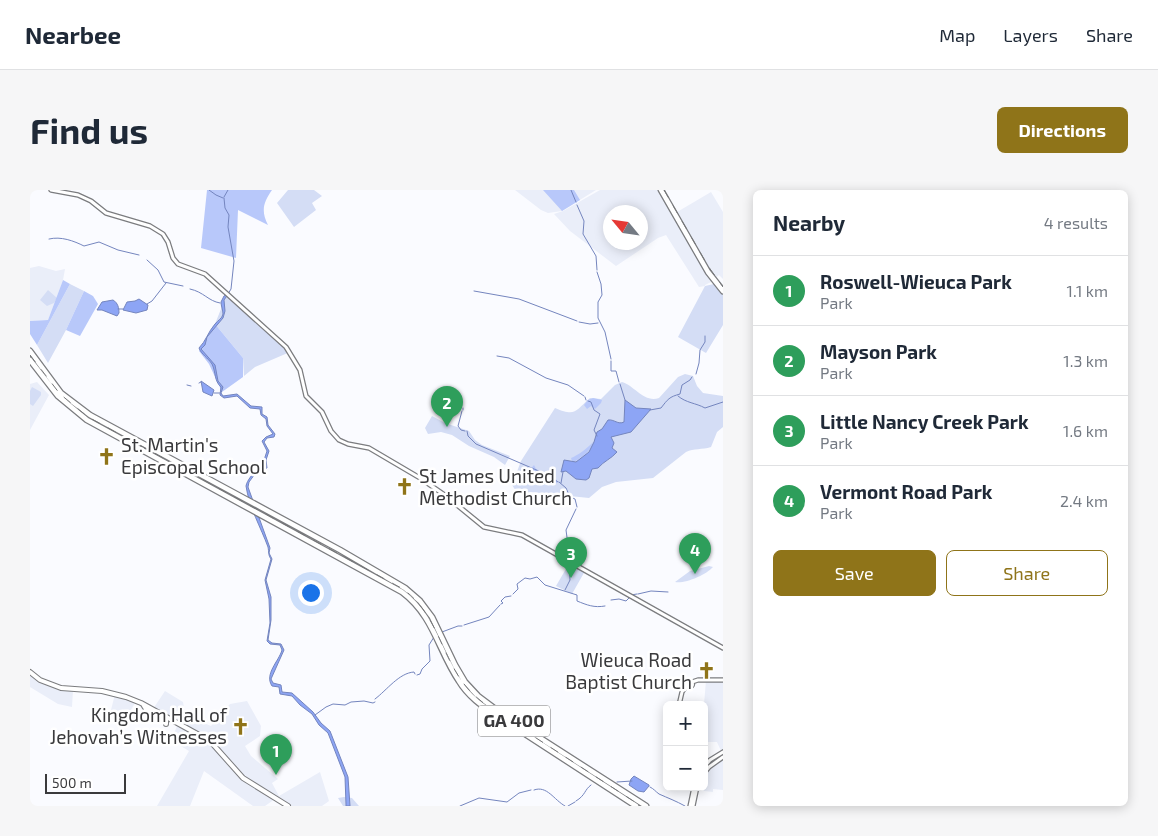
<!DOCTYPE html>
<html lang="en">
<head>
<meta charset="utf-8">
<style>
  body { margin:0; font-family:"Exo 2",sans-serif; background:#f6f6f7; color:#1f2937 }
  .controls { position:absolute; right:15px; bottom:15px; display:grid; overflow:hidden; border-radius:8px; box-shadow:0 2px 12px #0003 }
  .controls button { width:45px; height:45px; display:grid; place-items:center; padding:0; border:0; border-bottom:1px solid #e0e1e3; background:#fff; color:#1f2937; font:25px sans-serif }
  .compass { position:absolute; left:573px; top:15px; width:45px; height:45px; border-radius:50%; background:#fff; box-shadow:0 2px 12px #0003; rotate:299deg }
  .scale { position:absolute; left:15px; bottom:12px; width:81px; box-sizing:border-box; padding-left:5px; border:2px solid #3a3a3c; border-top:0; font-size:14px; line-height:18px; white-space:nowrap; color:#3a3a3c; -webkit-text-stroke:4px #fff; paint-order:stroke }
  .you { position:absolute; left:280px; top:402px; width:18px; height:18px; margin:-12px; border:4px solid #fff; border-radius:50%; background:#1a73e8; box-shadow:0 0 0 8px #1a73e833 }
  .badge { display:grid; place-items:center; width:32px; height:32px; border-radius:50%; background:#8f7419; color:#fff; font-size:16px; font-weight:700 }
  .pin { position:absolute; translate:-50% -41px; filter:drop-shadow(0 1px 2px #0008) }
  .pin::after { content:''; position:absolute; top:26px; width:18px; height:15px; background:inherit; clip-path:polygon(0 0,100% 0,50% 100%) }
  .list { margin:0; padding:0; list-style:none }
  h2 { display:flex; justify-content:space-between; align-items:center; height:65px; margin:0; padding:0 20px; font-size:21px }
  h2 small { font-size:16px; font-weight:400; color:#747a83 }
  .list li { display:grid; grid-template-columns:32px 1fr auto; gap:15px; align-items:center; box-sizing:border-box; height:70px; padding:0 20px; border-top:1px solid #e0e1e3 }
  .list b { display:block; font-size:19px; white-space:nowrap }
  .list p { margin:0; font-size:16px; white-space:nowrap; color:#747a83 }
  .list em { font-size:16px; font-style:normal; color:#747a83 }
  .actions { display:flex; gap:10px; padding:15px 20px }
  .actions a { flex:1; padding:11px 0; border:1px solid #8f7419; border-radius:8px; text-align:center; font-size:18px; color:#8f7419 }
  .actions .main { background:#8f7419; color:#fff }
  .map { position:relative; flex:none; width:693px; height:616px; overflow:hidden; border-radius:8px }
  header { display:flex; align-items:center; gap:30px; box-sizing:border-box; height:70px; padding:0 25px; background:#fff; border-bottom:1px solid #e0e1e3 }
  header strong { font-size:24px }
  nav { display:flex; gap:28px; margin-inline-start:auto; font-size:18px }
  .intro { display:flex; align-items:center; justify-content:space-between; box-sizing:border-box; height:120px; padding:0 30px }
  h1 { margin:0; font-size:35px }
  .button { padding:12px 22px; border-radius:8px; background:#8f7419; color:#fff; font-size:18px; font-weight:700 }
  main { display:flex; gap:30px; padding:0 30px }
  aside { flex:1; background:#fff; border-radius:8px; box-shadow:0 2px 12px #0003 }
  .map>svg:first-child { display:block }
  .built { fill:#eaeef9; fill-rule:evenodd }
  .green { fill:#d4ddf5 }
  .forest { fill:#b8c8fa }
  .water { fill:#8da5f5; stroke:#7485be }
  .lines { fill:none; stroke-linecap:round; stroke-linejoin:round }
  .stream { stroke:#7485be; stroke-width:1 }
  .secondary-casing { stroke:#7b7c7f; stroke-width:5.5 }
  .primary-casing { stroke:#7b7c7f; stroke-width:6 }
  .highway-casing { stroke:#7b7c7f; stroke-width:7 }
  .secondary { stroke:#fff; stroke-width:3 }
  .primary { stroke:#fff; stroke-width:4 }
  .highway { stroke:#fff; stroke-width:4.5 }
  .rail { stroke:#757678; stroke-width:1; stroke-dasharray:9 9; stroke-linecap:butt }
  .labels { text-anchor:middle; stroke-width:5; stroke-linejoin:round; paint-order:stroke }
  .shield { fill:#fff; stroke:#757576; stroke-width:1 }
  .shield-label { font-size:18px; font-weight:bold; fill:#3a3a3c }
  .poi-label { font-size:19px; fill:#3a3a3c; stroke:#fff; text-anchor:start }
</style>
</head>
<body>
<header>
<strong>Nearbee</strong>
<nav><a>Map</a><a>Layers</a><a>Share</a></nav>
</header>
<div class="intro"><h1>Find us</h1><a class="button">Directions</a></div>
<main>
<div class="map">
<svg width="693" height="616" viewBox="0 0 693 616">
  <rect width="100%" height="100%" fill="#fafbff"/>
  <path class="built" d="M485,0H566L532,21L518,23L511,20Z
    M570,0H629L642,25L681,2L693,22V89L689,85L681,92L675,95V96L669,97L636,45L628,48L586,76L540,41L524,24L533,21ZM580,22H610V52H580Z
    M9,76L26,81L35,79L33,90L18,130L0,131V78Z
    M7,192L19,205L0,240V194Z
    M0,483L18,495L43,500L42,517L28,514L0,497Z
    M676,490H693V600L683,599V602L666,600L667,597H674V580L677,576L674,573L691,561L687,552H674V515Z
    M135,501L153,512L155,525L181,536L200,514L217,511L231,536L230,546L215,556L221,566L248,589L242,593L249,606L290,582L299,611L292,616H257L245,609L235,616H223L174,581L160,616H127L159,561L141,550L148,534L123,519Z
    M85,504L106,511L98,525L81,520Z"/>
  <path class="green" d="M258,0H284L292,6L282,13L286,20L264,37L247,13Z
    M40,94L54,101L36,140L18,173L7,155Z
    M684,94L693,105V135L676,163L648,147L675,96Z
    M18,100L27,108L24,113L17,116L10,110Z
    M197,104L260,162L225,177L214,186L213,168L185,134Z
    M655,184L663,186L667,196L673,203L693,206V237L687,242L681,257C672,260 664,258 656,262L623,288L586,292L572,297L559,308L501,302L490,304L486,301L482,295L491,271L525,218C546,227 545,221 560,208L571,209L585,195L592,192C605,196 614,213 629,208L648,187Z
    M2,197L11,202V205L3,216L0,214V201Z
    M402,226L415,233L439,241L445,250L452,255L480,266L475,275L464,267L439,256L422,245L411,242L398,244L395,238Z
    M540,372L555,381L542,404L526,396Z
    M679,376L683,377C676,385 655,394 645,392L660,381Z
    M314,607L322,608L329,616H313L308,608Z"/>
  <path class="forest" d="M177,0H242C233,13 231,21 238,35L208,20L206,68L171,58Z
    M513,0H544L550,10L532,21Z
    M33,90L40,94L7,155L0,144V131L18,130Z
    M54,101L63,106L68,114L50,146L36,140Z
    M185,134L213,168V187L192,202L179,174L169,161Z
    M563,208L572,210L571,213L565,219L561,216L557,219L554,215L558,210Z
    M563,252C562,260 553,266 546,271H542L541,268C547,266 559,257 563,252Z
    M504,275L506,279L527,290V293C516,296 503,292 492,288L495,282L499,281Z"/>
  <path class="water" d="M199,103L194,110L195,121L193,128L177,147L175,155L171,159L185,175L188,191L193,197L191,203L193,206L207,204L221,216L232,217V224L237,227L238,235L245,244L244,247L237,248L234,252L239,261L236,270L237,278L228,280L219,292L218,297L240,358L239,363L242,369L236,390L241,407V430L238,450L242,453L251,454L254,460L241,489L243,493L251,495L252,502L262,503L283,522L291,533L300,541L318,587L320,616H316V614L315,587L298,543L289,535L282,524L270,515L262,506L250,504L249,497L242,496C234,484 249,471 252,460L250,455L240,454L237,451L240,433L239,409L235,390L241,369C238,365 239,362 238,357C231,338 219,317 216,296C217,290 223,284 227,279L236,277L234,270L237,261L232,251L236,247L243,244L237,236L236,229L231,225L230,219L220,218L207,206L194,208L190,205L191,197C184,191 186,182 182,174C178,168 171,164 169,158C176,151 178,142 185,134C188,130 192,129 193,124C193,120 191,116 191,112L194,106Z
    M109,109L118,115L117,120L106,123L93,120L97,112L105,111Z
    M83,110C88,113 89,118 89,123L87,126L72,120H67L72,112Z
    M171,191L184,200L182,206L173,202Z
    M595,210L606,218L621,219L601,242L581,247L584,253L582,258L587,262C581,269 574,271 568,278L562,279L559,288L556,290L546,289L536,281L531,282L534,270L546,272L559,262L564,252L567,242L572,239L578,230C584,229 588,235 594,232Z
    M604,586L619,595V596L614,602L608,601L599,595L601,589Z"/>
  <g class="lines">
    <path class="stream" d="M179,0L186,5L193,8
      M541,0L546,12
      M194,7L198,0
      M194,8L195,18L199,25L198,37L204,71L201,99L198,104
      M547,15L554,31L553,44L566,66L567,80
      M19,49C31,46 44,51 54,56L69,52L88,60L109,65
      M117,70L128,80L134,92L153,96
      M567,82L571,94L572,105L568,112V128L575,142L581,169
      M160,99C174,102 178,111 190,113
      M444,101L489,109L547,131
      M117,114L122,111L136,93
      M88,119H93
      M549,132L560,134L568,133
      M467,166L479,168L516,188L538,195L554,206
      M581,171V181H586L589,192
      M666,184L669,173L670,160L675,152V146
      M169,193L171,192
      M590,194L595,210
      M157,195L161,196
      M184,203H190
      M648,206C656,213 666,213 675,218L693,212
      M555,207L556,210
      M558,211L561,212L564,220L570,224L564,240L567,246
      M433,220V218
      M620,220L631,218C638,209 639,207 650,204L652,195L660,190L662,187
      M432,221L428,236L431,240L435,241
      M437,241L438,246L446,254L518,285L528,292
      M529,292L536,298L540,307L545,309L547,317
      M531,293L533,282
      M540,370L536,340L546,319
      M535,400L540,390L539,374
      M483,404L488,399L487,394L495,388L500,389L507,387L515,395L547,405V411C557,415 564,418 575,416
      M608,404L621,401L638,402
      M601,405L607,404
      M581,410L589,409L596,411L599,408
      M471,414L473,413L471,411L475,407L481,406
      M434,435L459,427L470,415
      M412,442L428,436H432
      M387,485L390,484L392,479L400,471L399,455L404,447
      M345,509C357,500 369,483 384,482L385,484
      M285,525L296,517L303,514L315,515L321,512L334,511L343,513L345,512
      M587,592L602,591
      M620,597C624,599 625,601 629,604C638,608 646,611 655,616
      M504,600C517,595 524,610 535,616
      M546,611C556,605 554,600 561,595
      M430,616L449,608L477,612L489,603L501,600
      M538,616L545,612"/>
    <defs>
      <path id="secondary" d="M21,0L48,5L61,11L76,23L120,36L133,44L138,52L143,68L148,74L175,84L256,157L270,180L276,206L292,222L301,241L309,250L318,254L339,258L390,288L416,306L454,337L492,345L693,458
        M657.5 494a2.5 2.5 0 1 1 5 0a2.5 2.5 0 1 1-5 0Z
        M662,492L668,490H693
        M649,515L652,502L657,495
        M674,577L680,570L693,562
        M674,583L679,577L693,567
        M660,616L664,597
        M663,616L667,597"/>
      <path id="primary" d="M0,482L10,490L31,498L72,501L96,507L111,513L180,551L213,588L258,616
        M114,516L116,519V522L118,520L122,519
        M133,527L136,529V534"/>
      <path id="highway" d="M631,0L678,82L693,101
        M0,161L31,203L60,225L310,360L375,398L390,411L402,427L425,475L435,492L448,506L468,521L616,616
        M0,170L28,206L57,230L372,402C404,426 408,460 429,491C438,506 452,516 466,525L606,616"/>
    </defs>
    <use href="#secondary" class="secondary-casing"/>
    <use href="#primary" class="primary-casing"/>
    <use href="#highway" class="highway-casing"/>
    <use href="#secondary" class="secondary"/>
    <use href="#primary" class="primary"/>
    <use href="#highway" class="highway"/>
    <path class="rail" d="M634,0L678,76L693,97
      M0,165L30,204L58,227L373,399C405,423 409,456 429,487C438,501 450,511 463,520L611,616"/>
  </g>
  <defs>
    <symbol id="church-bare" viewBox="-9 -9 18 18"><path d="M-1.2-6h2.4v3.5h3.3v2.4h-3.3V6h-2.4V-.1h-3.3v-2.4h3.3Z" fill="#8f7419" stroke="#fff" stroke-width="2.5" paint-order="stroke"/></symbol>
  </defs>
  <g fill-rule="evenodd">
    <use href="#church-bare" x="64" y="254" width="25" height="25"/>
    <use href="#church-bare" x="362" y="284" width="25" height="25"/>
    <use href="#church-bare" x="664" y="468" width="25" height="25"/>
    <use href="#church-bare" x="198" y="524" width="25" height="25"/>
  </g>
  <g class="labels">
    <rect class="shield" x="448" y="515.5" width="72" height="31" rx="4"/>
    <g class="shield-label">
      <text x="484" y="537">GA 400</text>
    </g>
    <g class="poi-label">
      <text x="91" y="262">St. Martin's<tspan x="91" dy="22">Episcopal School</tspan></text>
      <text x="389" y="293">St James United<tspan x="389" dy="22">Methodist Church</tspan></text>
      <text x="662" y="477" text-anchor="end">Wieuca Road<tspan x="662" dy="22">Baptist Church</tspan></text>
      <text x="197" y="532" text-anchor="end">Kingdom Hall of<tspan x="197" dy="22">Jehovah’s Witnesses</tspan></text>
    </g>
  </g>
</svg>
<div class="controls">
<button>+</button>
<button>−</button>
</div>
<svg class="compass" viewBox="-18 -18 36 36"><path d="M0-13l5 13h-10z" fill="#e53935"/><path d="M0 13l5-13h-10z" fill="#747a83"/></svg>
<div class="scale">500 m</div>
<div class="you"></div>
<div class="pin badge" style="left:246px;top:585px;background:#2e9e5b">1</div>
<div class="pin badge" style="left:417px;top:237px;background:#2e9e5b">2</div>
<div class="pin badge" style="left:541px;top:388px;background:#2e9e5b">3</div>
<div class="pin badge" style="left:665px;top:384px;background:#2e9e5b">4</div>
</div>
<aside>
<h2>Nearby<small>4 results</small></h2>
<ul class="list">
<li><span class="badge" style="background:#2e9e5b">1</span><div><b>Roswell-Wieuca Park</b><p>Park</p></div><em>1.1 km</em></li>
<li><span class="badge" style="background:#2e9e5b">2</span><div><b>Mayson Park</b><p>Park</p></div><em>1.3 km</em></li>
<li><span class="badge" style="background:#2e9e5b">3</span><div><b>Little Nancy Creek Park</b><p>Park</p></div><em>1.6 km</em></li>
<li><span class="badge" style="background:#2e9e5b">4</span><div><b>Vermont Road Park</b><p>Park</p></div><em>2.4 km</em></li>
</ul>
<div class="actions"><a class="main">Save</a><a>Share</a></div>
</aside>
</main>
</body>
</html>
